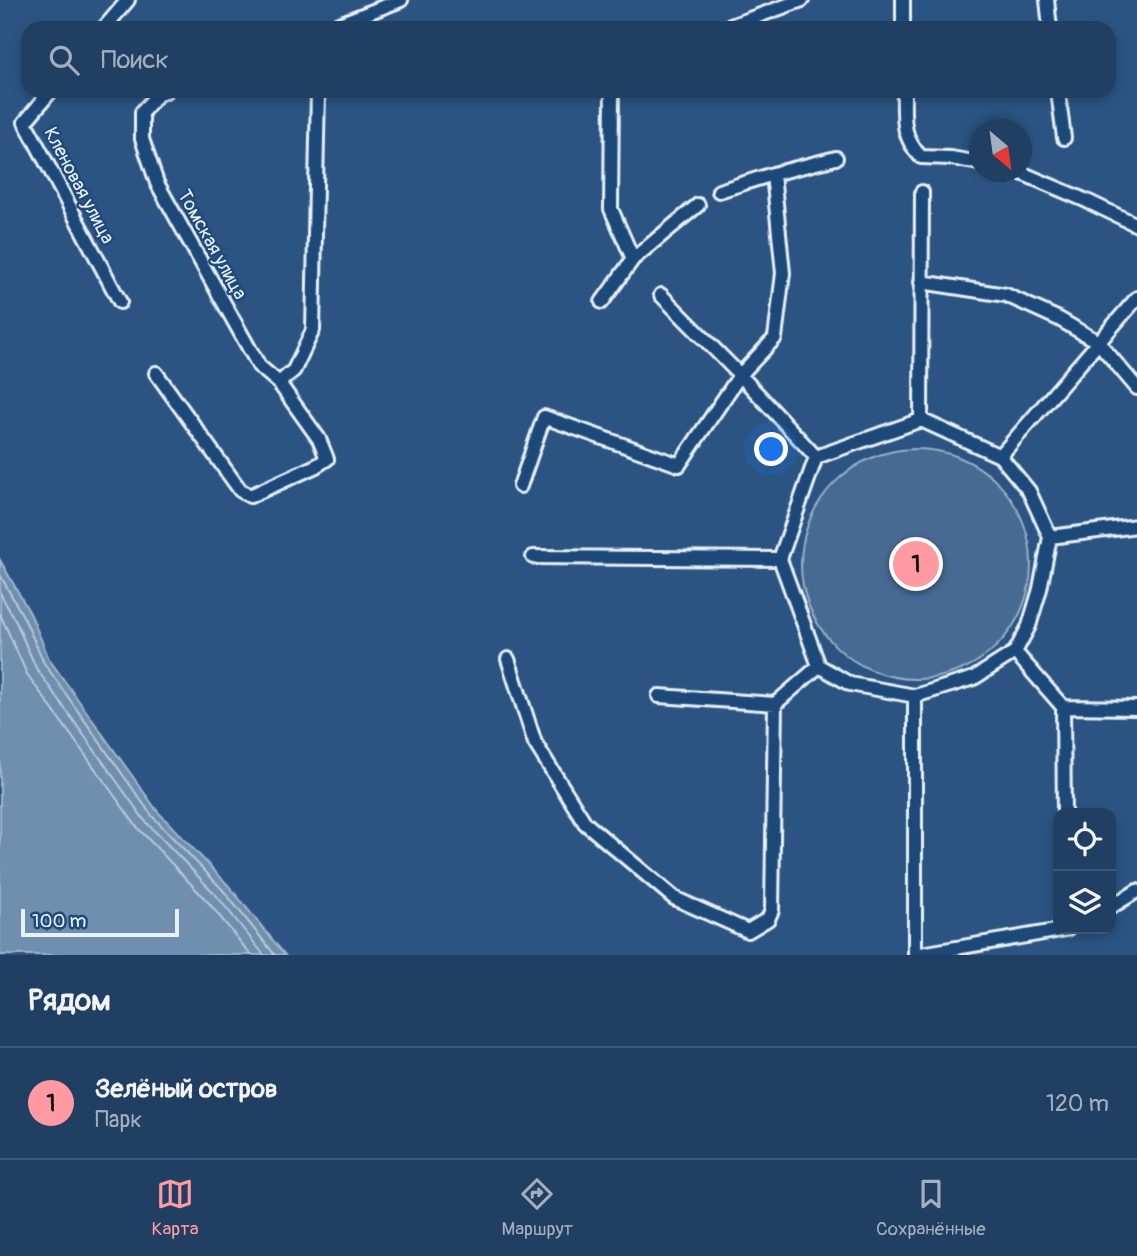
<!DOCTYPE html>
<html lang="ru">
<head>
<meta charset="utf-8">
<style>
  body { margin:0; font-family:Pangolin,sans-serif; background:#284668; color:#f1f3f6 }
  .controls { position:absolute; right:21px; bottom:21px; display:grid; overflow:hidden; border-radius:14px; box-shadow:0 4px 10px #0003 }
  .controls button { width:63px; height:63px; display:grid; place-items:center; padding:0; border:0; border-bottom:2px solid #3d5877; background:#203f62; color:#f1f3f6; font:35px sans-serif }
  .compass { position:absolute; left:969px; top:119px; width:63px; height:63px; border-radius:50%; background:#203f62; box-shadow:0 4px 10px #0003; rotate:151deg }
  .scale { position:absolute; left:21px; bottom:18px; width:158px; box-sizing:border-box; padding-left:7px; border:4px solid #e8f1f8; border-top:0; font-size:19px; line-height:24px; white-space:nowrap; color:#e8f1f8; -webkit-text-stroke:5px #1f4a7a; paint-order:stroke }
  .you { position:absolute; left:772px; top:450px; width:24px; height:24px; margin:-18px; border:5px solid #fff; border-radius:50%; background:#1a73e8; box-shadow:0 0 0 10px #1a73e833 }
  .badge { display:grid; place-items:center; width:46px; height:46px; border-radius:50%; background:#ff9aa2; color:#111; font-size:23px; font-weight:700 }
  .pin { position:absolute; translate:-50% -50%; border:4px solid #fff; box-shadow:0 2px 7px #0006 }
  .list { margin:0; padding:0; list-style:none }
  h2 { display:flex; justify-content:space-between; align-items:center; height:91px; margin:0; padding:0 28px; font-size:30px }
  h2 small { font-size:23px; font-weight:400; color:#a2afbe }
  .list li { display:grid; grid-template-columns:46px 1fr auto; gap:21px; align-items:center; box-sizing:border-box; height:112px; padding:0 28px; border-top:2px solid #3d5877 }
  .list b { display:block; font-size:26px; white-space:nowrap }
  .list p { margin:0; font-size:23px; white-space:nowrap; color:#a2afbe }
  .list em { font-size:23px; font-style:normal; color:#a2afbe }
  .icon { flex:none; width:38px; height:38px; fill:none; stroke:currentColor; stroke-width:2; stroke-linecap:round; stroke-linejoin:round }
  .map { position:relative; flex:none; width:1137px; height:955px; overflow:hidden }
  .search { position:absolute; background:#203f62; box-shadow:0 4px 10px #0003; left:21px; right:21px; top:21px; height:77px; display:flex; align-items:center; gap:18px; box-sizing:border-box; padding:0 24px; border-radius:21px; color:#a2afbe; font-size:26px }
  .sheet { height:203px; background:#203f62 }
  nav { display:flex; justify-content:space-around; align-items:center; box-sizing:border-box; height:98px; border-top:2px solid #3d5877; background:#203f62; font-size:19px; color:#a2afbe }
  nav a { display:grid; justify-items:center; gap:4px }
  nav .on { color:#ff9aa2 }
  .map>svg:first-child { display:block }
  .green { fill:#476b93; stroke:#98aec6; stroke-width:2 }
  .water { fill:#708ead; stroke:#a0b6cb; stroke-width:2 }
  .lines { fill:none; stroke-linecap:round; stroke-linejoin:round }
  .shore { stroke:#b8c9da; stroke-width:2 }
  .minor-casing { stroke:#e8f1f8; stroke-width:18 }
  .minor { stroke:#1f4a7a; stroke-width:12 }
  .labels { text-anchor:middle; stroke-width:5; stroke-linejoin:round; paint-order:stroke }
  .street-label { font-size:19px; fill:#e8f1f8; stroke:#1f4a7a }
</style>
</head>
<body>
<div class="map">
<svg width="1137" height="955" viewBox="0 0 1137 955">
  <rect width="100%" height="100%" fill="#2b5482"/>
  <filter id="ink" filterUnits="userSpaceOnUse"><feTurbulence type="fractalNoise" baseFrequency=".0143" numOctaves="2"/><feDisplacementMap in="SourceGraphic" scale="14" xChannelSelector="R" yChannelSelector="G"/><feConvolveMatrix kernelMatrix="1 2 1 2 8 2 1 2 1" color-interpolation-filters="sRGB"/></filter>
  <g filter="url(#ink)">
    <path class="green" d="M801 564a115 115 0 1 1 230 0a115 115 0 1 1-230 0Z"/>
    <path class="water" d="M0,560L31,615L49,659L158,812L228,885L285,955H0Z"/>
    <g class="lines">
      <path class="shore" d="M0,575L24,618L44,663L152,816L222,889L275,955
        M0,593L16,622L36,668L145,821L216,895L264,955
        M0,614L27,674L137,827L208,902L251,955"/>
      <defs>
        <path id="minor" d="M903,0V28
          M1047,0L1050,28
          M104,28L128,0
          M329,28L401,0
          M725,28L802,0
          M51,91L25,122L120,302
          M166,91L158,94L142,112V139L157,183L259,366L279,383
          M612,91L611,209L633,259
          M904,91C904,118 901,136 921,157L951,158L979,163
          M1058,91L1064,138
          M1019,172L1087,201L1137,225
          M719,191L773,174L836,158
          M921,282L1006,295L1059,319L1098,342L1137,388
          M661,295L740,375L816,457
          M602,302L633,259L698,205
          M156,373L240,490L250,496L316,466L327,459L319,439L279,383L294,370L313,330L318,91
          M921,420L1000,456L1029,491L1050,537L1040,589L1029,626L1015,652L974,678L915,696L850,684L819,666L780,559L816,457Z
          M921,420L922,192
          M1000,456L1137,298
          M520,486L544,417L679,465L740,375L775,338L783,273L773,174
          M1050,537L1137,526
          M533,557L780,559
          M1015,652L1063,707L1064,813
          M508,659L535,743L585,823L674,898L748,931L768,919L772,910L775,704
          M659,696L775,704L819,666
          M1063,707L1137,708
          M1111,907L1137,891
          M915,955V696
          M915,955L1067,929"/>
      </defs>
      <use href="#minor" class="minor-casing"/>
      <use href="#minor" class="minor"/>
    </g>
  </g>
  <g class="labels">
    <g class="street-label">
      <text transform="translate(80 185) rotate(62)" y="7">Кленовая улица</text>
      <text transform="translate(213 244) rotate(61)" y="7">Томская улица</text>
    </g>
  </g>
</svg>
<div class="controls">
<button><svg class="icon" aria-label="locate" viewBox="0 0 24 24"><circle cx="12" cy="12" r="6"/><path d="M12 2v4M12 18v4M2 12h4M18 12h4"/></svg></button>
<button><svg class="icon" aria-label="layers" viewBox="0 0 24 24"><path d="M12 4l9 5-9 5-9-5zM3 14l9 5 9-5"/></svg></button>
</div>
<svg class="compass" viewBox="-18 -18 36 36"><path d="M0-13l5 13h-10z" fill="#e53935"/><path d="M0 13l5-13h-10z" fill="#a2afbe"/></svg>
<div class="scale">100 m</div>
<div class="you"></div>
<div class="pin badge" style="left:916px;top:564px">1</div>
<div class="search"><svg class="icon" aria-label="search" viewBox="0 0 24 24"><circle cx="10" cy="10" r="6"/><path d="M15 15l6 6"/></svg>Поиск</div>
</div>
<section class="sheet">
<h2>Рядом<small></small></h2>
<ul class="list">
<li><span class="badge">1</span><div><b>Зелёный остров</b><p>Парк</p></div><em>120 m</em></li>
</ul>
</section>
<nav>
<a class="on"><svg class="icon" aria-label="map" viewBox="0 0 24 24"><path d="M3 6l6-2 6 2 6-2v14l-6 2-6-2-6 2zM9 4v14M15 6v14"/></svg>Карта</a>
<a><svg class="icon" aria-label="directions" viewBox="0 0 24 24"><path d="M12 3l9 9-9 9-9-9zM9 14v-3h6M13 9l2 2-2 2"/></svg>Маршрут</a>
<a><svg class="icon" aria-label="saved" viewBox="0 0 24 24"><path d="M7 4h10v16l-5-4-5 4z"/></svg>Сохранённые</a>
</nav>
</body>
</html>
